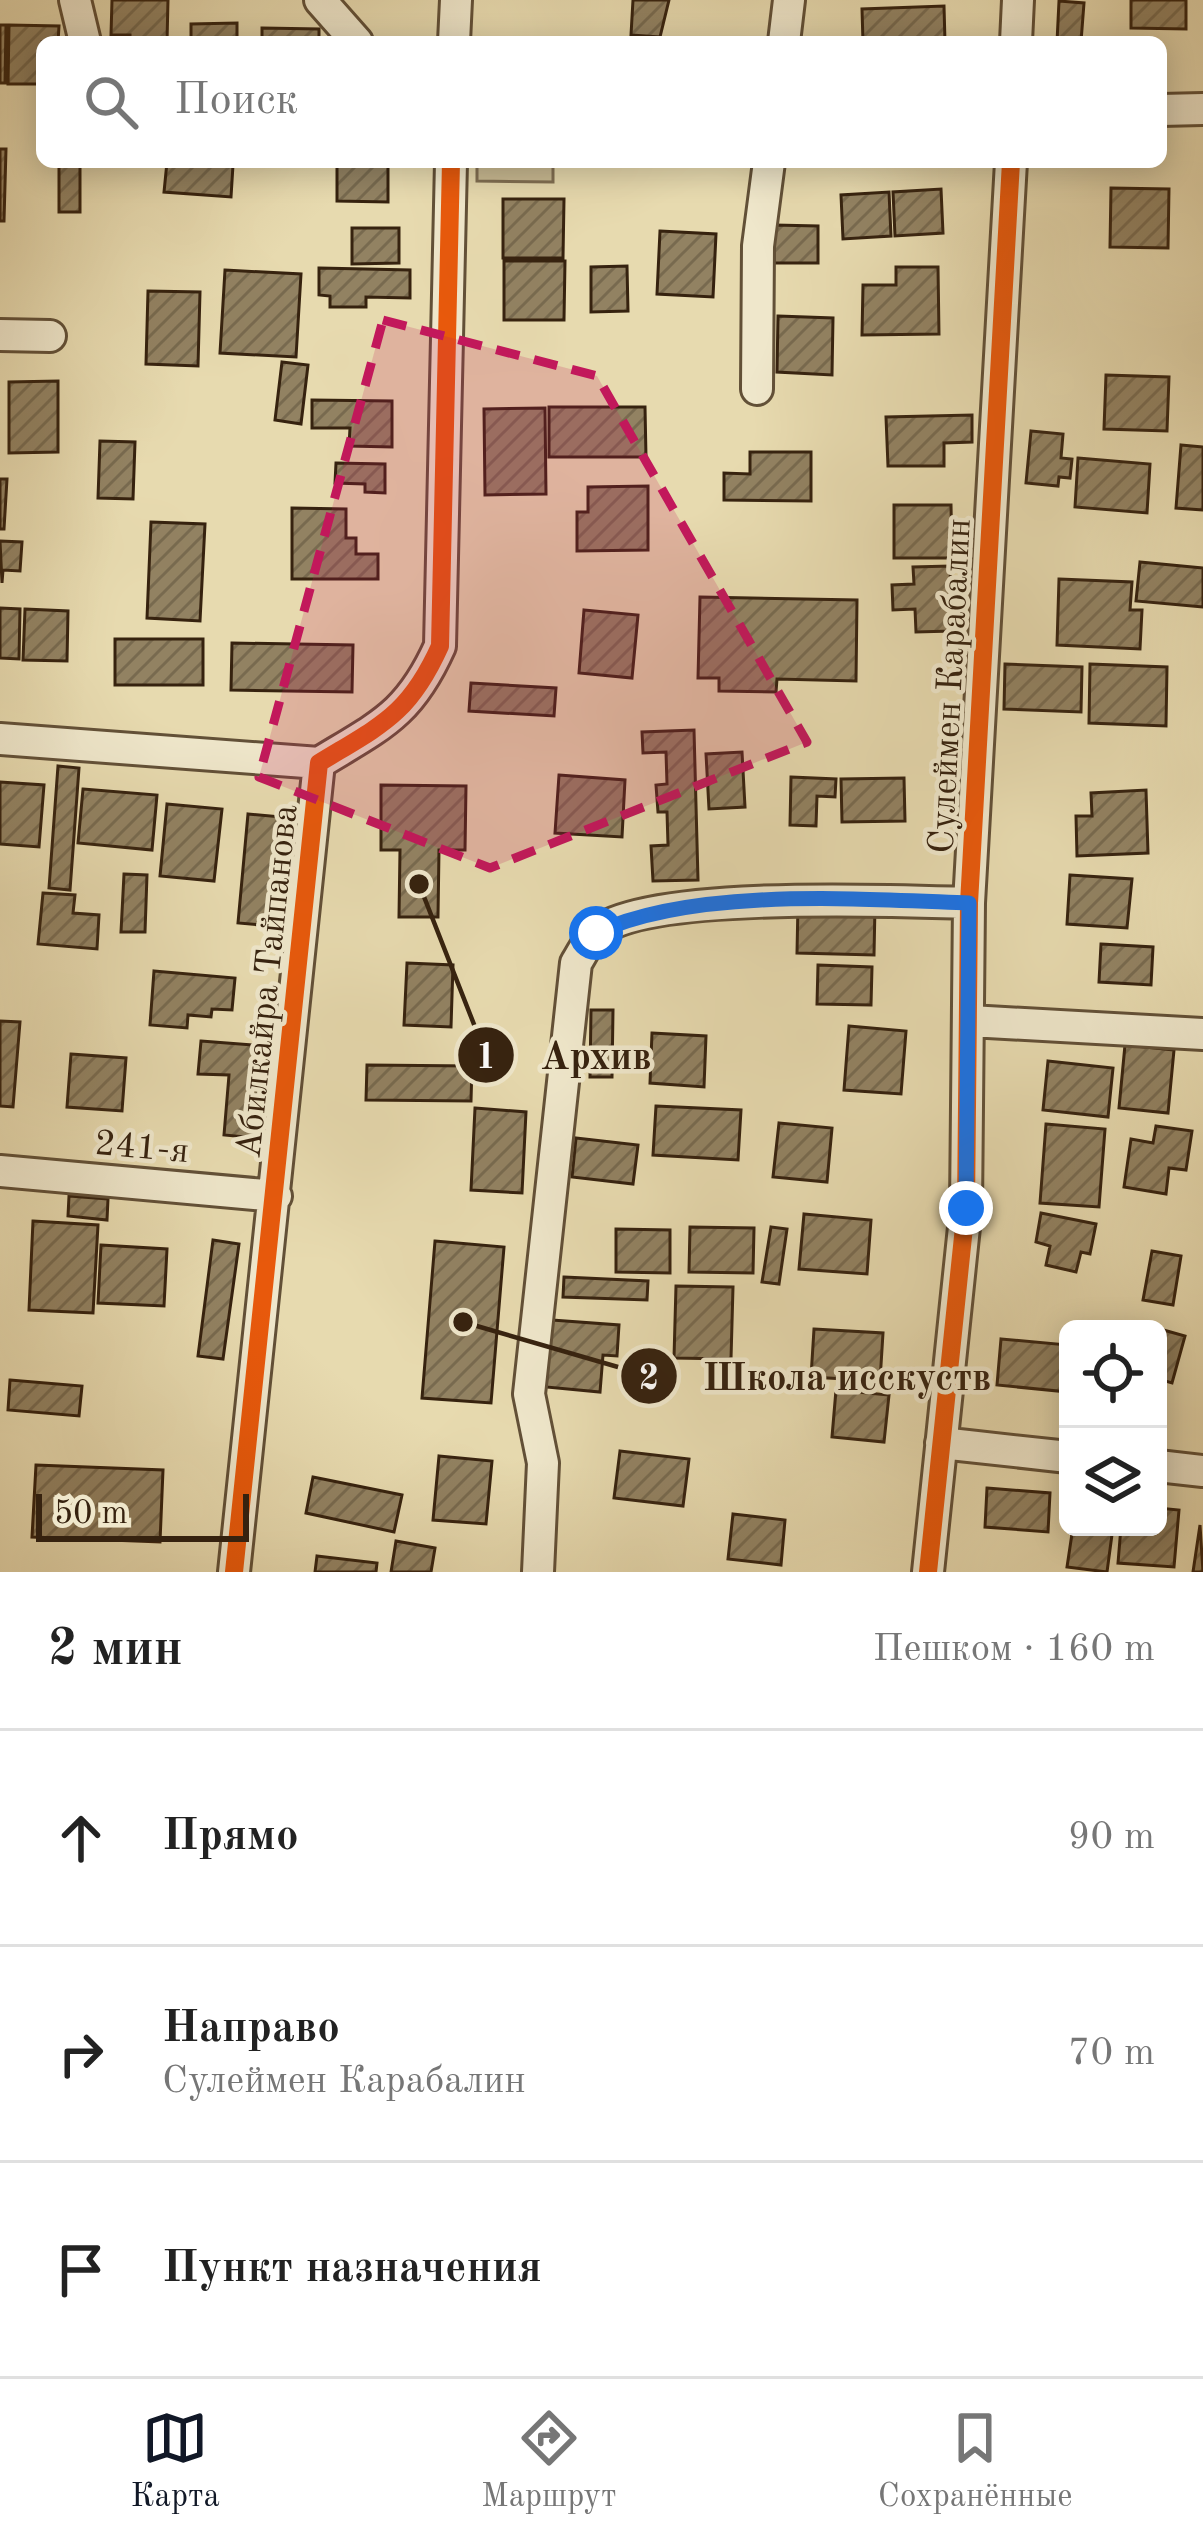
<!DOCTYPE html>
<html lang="ru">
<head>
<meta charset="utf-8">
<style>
  body { margin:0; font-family:"Old Standard TT",serif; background:#f2f2f2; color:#222 }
  .controls { position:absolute; right:36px; bottom:36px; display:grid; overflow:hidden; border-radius:18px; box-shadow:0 6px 30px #0003 }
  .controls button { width:108px; height:108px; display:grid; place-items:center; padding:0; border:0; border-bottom:3px solid #e0e0e0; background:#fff; color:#222; font:60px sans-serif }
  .scale { position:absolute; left:36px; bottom:30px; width:213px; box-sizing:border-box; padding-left:12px; border:6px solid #36220f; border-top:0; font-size:33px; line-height:42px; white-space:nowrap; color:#36220f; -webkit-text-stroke:9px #efe7cb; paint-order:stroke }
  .stop { position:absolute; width:36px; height:36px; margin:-27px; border:9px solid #1a73e8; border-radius:50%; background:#fff }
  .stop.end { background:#1a73e8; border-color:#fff; box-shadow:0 3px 12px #0008 }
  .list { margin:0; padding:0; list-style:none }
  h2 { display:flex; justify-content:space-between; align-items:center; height:156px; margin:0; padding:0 48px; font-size:51px }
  h2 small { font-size:39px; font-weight:400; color:#767676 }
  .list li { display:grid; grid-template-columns:78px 1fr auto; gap:36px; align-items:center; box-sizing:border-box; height:216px; padding:0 48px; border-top:3px solid #e0e0e0 }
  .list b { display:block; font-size:45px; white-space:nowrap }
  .list p { margin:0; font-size:39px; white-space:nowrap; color:#767676 }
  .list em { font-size:39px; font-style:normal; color:#767676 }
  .icon { flex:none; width:66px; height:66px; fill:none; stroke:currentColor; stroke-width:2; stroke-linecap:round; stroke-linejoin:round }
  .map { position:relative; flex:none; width:1203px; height:1572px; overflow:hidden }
  .search { position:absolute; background:#fff; box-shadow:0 6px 30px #0003; left:36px; right:36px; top:36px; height:132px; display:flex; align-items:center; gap:30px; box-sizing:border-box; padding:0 42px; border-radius:18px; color:#767676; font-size:45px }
  .sheet { height:804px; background:#fff }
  nav { display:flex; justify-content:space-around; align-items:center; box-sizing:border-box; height:168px; border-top:3px solid #e0e0e0; background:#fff; font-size:33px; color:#767676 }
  nav a { display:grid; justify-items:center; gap:6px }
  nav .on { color:#111827 }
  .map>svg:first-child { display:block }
  .pitch { fill:#c9bb94; stroke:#806e52; stroke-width:3 }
  .building { fill:url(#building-hatch); stroke:#36220f; stroke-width:3 }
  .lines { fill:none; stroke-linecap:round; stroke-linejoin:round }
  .minor-casing { stroke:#625037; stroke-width:36 }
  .minor { stroke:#efe7cb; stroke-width:30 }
  .cycleway-casing { stroke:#efe7cb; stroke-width:26 }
  .cycleway { stroke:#e8590c; stroke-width:18 }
  .route { stroke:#1a73e8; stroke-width:15 }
  .marked { fill:#c2185b; fill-opacity:0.2; stroke:#c2185b; stroke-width:9; stroke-dasharray:24 15; stroke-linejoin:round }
  .labels { text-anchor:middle; stroke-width:9; stroke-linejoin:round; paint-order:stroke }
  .street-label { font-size:36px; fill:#36220f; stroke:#efe7cb }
  .leader { fill:none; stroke:#36220f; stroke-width:4.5 }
  .callout-dot { fill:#36220f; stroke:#efe7cb; stroke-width:4.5 }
  .mark-label { font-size:36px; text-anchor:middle; font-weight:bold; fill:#fff }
  .callout-label { font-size:39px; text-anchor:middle; font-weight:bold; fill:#36220f; stroke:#efe7cb; stroke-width:9; stroke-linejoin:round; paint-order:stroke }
</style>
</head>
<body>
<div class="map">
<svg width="1203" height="1572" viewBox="0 0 1203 1572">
  <defs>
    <pattern id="building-hatch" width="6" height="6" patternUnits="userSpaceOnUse" patternTransform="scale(3)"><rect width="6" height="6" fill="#928262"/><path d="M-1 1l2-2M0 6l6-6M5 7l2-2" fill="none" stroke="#786a4f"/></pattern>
  </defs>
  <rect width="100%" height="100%" fill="#e7daaf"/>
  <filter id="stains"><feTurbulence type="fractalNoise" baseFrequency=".00167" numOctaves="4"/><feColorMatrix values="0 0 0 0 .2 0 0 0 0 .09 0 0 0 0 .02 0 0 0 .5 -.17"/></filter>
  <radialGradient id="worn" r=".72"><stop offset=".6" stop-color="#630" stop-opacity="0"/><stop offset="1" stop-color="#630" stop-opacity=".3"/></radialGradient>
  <path class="pitch" d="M477,162H553V182L477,181Z"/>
  <path class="building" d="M112,0H168L167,42H130V35H111Z
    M633,0H669L660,37L631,35Z
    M1131,0H1186V29L1131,28Z
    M1059,1L1084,3L1081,42H1057Z
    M944,6L945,42H863L862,9Z
    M237,23V42H191V24Z
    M0,25H6L5,83H0Z
    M9,25L59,26L58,42H42V84H8Z
    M262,28L319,29V42H262Z
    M0,149H6L4,221H0Z
    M59,162H80V212H59Z
    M167,162L233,165L231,197L164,192Z
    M337,162H388V202L337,201Z
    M1111,188L1169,189L1168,248L1110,247Z
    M941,189L943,233L895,236L893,192Z
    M889,192L891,236L843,239L841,195Z
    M503,199H564L563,258H503Z
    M774,225L818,226V263H774Z
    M352,228H399V263L352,264Z
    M660,231L716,234L713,297L657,294Z
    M504,261H565L564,320H504Z
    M627,266L628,311L591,312V267Z
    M896,267H938L939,334L862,335L863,285H896Z
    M319,268L410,270V298L366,297V307H330V296L319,295Z
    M225,270L301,274L296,357L220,353Z
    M148,291L200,292L198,366L146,364Z
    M778,316L833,318L832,375L777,372Z
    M282,362L308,365L301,424L275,420Z
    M1106,375L1169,377L1167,431L1104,429Z
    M58,381V452L9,453V382Z
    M312,400L392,401V447L349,446L350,428H312Z
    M549,407H645L646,457H549Z
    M545,408L546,494L485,495L484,409Z
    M972,415V442L944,443V466H888L886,417Z
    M1031,431L1063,434L1061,458L1072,459L1070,478L1059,477L1058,486L1026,483Z
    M100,441L135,442L133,499L98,498Z
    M1181,445L1203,447V510L1176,508Z
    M750,452H811V501L724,500V473L750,474Z
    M1078,458L1150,464L1147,513L1075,507Z
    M336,463L385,464V493L365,492V484L335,483Z
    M0,479H7L4,529H0Z
    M648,486V550L577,551V512H588V487Z
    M894,505H951L952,558H894Z
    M292,508L346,509V538H356V554H378V579H292Z
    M151,522L205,524L200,621L147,618Z
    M0,541L22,542L20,571L3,570L2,583Z
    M1140,562L1203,568V607L1136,601Z
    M950,566L952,631L916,632L915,609L893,610L892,585L914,584L913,567Z
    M1059,579L1132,582L1130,610H1142L1140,649L1057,645Z
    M700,597L857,600L856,681L777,679L776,692L719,691V678H698Z
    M0,608L20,609L19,659L0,658Z
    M25,609L68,611L67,661L23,660Z
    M584,610L638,615L632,678L579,673Z
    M115,639H203V685H115Z
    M232,643L353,645L352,692L231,690Z
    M1005,664L1082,667L1081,712L1004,709Z
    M1090,664L1167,667L1166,726L1089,723Z
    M471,683L556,688L554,716L469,711Z
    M694,730L698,880L653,881L651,846L668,845L667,812H658L656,785L667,784L666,752L643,753L642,732Z
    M742,752L745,807L709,809L706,754Z
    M58,766L79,768L70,890L49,888Z
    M559,775L625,780L622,837L555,833Z
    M791,777L836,779L835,797L817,796L816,826L790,825Z
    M904,778L905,821L842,822L841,779Z
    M0,782L44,785L39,847L0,844Z
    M381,785L466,786L465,850H439L438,917H399L400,850H381Z
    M83,789L157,795L152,850L78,843Z
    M1146,790L1148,853L1077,856L1076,816H1092L1091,793Z
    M167,804L222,809L214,881L160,876Z
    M248,814L282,817L273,926L238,923Z
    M124,874L147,875L145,932H121Z
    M1070,875L1132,879L1127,928L1067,924Z
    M43,893L75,895L73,913L99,915L97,949L38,944Z
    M798,904L875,906L874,955L797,953Z
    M1101,944L1153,947L1151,985L1099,982Z
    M407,963L453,965L451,1027L404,1025Z
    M818,965L872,967L871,1005L817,1004Z
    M154,971L235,978L232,1010L212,1009L211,1017L188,1015L187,1028L150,1025Z
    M591,1010H613L612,1077H590Z
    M0,1021L20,1022L13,1107L0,1106Z
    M849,1026L906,1031L901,1094L844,1090Z
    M652,1033L706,1036L704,1087L650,1083Z
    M201,1041L264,1046L256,1138L224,1135L229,1075L198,1074Z
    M1125,1045L1174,1050L1168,1113L1119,1108Z
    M71,1054L126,1058L122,1111L67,1107Z
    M1048,1061L1113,1068L1108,1117L1043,1110Z
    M367,1065L472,1066L471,1101L366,1100Z
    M656,1106L741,1110L738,1160L653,1155Z
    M475,1108L526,1112L522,1193L471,1190Z
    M779,1123L832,1128L827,1182L773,1177Z
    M1046,1124L1105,1129L1099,1207L1040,1203Z
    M1156,1126L1192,1131L1186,1170L1169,1168L1166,1194L1124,1187L1131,1139L1153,1143Z
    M576,1138L638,1145L633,1184L572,1177Z
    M69,1196L108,1199L107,1220L68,1216Z
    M1041,1213L1096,1224L1090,1254L1081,1252L1076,1272L1046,1265L1050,1246L1036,1242Z
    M804,1214L871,1220L867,1274L799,1269Z
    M33,1221L98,1225L93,1313L29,1310Z
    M690,1227L754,1228L753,1273L689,1272Z
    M771,1227L787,1229L779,1284L762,1282Z
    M616,1229L670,1230V1273L616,1272Z
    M213,1240L239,1244L223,1359L198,1356Z
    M435,1241L504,1247L491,1403L422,1398Z
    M101,1245L167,1249L164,1306L98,1303Z
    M1152,1251L1181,1256L1173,1305L1143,1300Z
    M564,1277L648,1281L647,1300L563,1297Z
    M676,1286L733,1287L731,1359L674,1358Z
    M552,1320L619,1325L617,1356L603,1355L600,1392L546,1387Z
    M814,1329L883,1333L880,1381L811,1377Z
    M1160,1329L1185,1336L1172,1383L1158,1379Z
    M1001,1339L1068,1345V1392L997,1385Z
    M10,1380L82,1386L79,1416L8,1410Z
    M836,1390L889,1395L884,1442L832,1437Z
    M620,1451L689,1459L683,1506L614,1498Z
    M439,1456L492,1461L486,1524L433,1520Z
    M36,1465L163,1470L160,1542L32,1537Z
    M313,1477L402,1495L394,1532L306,1513Z
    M987,1488L1050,1493L1048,1532L985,1527Z
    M1158,1508L1179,1510L1174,1567L1118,1563L1121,1527H1158Z
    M733,1514L785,1520L781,1565L728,1559Z
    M1200,1525L1203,1572H1193Z
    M1073,1527H1113L1107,1572L1067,1567Z
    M396,1541L435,1548L431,1572H391Z
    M317,1556L377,1563L376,1572H315Z"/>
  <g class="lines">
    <defs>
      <path id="minor" d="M75,0L85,42
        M320,0L357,42
        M454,42L456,0
        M784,42L789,0
        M1016,42L1018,0
        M1161,110L1203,109
        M0,335L50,336
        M757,389L758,246L769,162
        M0,739L319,763
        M970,1021L1203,1034
        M0,1171L276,1196
        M941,1443L1068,1457
        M1158,1466L1203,1471
        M234,1572L319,763C381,725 409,715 440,646L451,162
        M538,1572L543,1463L529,1394L576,963C582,954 588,940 596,933C645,890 899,901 969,903
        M928,1572L966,1208L969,903L1011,162"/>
    </defs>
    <use href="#minor" class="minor-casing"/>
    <use href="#minor" class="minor"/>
    <defs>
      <path id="cycleway" d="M234,1572L319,763C381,725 409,715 440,646L451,162
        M928,1572L966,1208L969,903L1011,162"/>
    </defs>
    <use href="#cycleway" class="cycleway-casing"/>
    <use href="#cycleway" class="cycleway"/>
  </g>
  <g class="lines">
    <path class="route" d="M596,933C693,887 862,899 969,903L966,1208"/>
  </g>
  <path class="marked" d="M383,320L597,376L807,742L490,868L259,777Z"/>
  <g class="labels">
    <g class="street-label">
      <text transform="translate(948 686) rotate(-87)" y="13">Сулеймен Карабалин</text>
      <text transform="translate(265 981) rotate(-84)" y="13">Абилкайра Тайпанова</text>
      <text transform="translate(142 1145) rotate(5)" y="13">241-я</text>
    </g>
  </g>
  <path class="leader" d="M419 884L486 1055M463 1322L649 1376"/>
  <g class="callout-dot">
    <circle cx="419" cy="884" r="12"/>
    <circle cx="463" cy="1322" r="12"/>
    <circle cx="486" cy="1055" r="30"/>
    <circle cx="649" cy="1376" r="30"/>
  </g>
  <g class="mark-label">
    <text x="486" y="1068">1</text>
    <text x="649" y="1389">2</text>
  </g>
  <g class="callout-label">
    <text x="596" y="1069">Архив</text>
    <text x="847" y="1390">Школа исскуств</text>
  </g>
  <rect width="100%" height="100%" filter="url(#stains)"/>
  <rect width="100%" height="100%" fill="url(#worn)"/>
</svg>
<div class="controls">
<button><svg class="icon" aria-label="locate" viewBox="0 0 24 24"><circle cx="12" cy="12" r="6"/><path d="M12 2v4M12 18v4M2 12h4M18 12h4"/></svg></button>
<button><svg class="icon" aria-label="layers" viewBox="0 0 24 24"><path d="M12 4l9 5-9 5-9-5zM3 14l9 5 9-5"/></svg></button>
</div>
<div class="scale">50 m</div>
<div class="stop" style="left:596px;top:933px"></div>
<div class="stop end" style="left:966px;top:1208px"></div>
<div class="search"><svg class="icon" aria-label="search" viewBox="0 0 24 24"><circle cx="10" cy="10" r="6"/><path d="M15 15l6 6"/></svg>Поиск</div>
</div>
<section class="sheet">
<h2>2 мин<small>Пешком · 160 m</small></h2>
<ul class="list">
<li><svg class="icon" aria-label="ahead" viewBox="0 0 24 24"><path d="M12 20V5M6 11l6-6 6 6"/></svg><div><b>Прямо</b></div><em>90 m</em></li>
<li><svg class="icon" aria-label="right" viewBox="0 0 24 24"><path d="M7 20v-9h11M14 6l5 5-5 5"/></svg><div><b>Направо</b><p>Сулеймен Карабалин</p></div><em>70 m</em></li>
<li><svg class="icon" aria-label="arrive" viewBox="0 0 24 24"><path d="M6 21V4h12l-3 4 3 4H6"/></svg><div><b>Пункт назначения</b></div></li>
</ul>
</section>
<nav>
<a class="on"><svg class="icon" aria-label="map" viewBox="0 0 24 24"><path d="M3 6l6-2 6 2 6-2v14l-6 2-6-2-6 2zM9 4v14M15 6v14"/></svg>Карта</a>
<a><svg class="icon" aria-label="directions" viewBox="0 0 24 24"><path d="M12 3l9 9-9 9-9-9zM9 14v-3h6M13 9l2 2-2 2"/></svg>Маршрут</a>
<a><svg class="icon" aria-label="saved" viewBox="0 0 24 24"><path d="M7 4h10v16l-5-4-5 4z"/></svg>Сохранённые</a>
</nav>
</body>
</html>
